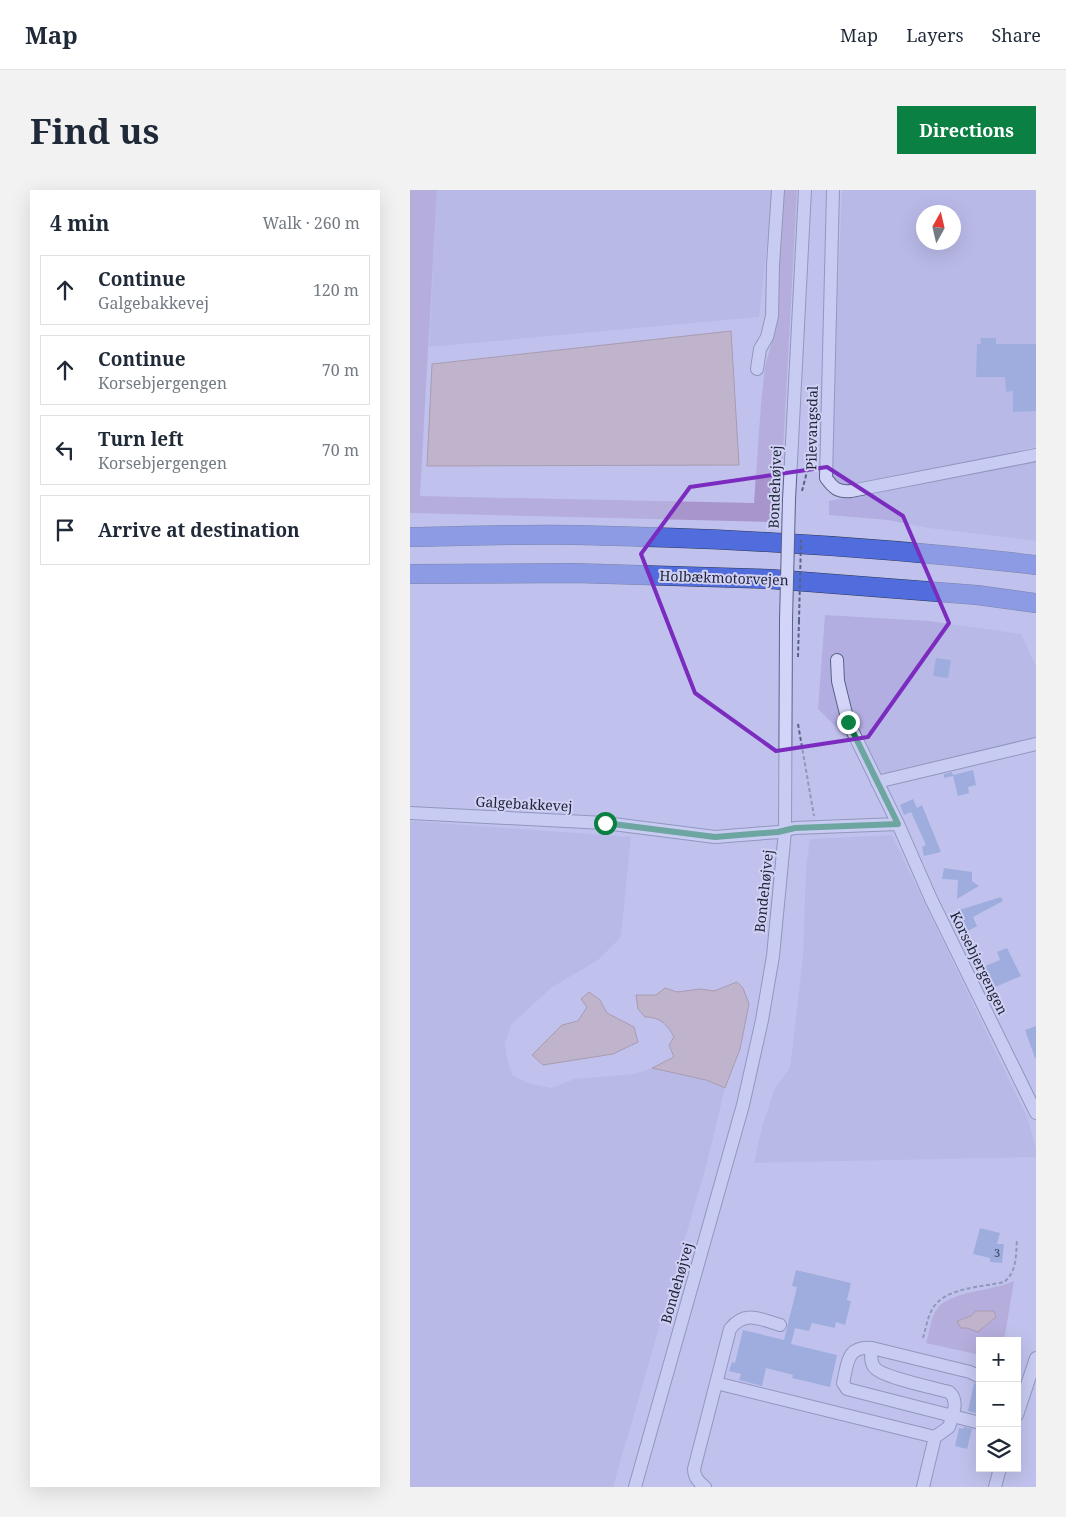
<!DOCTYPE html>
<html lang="en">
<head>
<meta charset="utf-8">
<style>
  body { margin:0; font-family:"Noto Serif",serif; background:#f2f2f3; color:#1f2937 }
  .controls { position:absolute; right:15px; bottom:15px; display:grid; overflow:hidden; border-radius:0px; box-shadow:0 5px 20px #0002 }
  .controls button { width:45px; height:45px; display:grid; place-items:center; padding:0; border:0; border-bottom:1px solid #e0e1e3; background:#fff; color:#1f2937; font:25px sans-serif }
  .compass { position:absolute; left:506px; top:15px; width:45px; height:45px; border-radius:50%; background:#fff; box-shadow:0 5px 20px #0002; rotate:8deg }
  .stop { position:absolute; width:15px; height:15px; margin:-11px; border:4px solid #0b8043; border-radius:50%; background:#fff }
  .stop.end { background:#0b8043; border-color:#fff; box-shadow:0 1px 5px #0008 }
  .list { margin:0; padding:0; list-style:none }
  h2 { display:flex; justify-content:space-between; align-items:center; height:65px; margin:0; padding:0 20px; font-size:21px }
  h2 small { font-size:16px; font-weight:400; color:#747a83 }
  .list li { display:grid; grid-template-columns:32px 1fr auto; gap:15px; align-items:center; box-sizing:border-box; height:70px; margin:0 10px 10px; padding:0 10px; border:1px solid #e0e1e3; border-radius:0px }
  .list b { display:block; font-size:19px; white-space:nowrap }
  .list p { margin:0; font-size:16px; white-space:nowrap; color:#747a83 }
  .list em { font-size:16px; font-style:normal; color:#747a83 }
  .icon { flex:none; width:28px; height:28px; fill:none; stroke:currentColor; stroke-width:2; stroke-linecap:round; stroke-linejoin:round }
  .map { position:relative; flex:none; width:626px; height:1297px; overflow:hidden; border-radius:0px }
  header { display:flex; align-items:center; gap:30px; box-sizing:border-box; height:70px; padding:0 25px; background:#fff; border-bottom:1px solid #e0e1e3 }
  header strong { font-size:24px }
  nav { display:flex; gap:28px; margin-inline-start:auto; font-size:18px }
  .intro { display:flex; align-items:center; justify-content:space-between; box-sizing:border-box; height:120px; padding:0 30px }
  h1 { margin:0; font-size:35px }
  .button { padding:12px 22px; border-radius:0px; background:#0b8043; color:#fff; font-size:18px; font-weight:700 }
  main { display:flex; gap:30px; padding:0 30px }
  aside { flex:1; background:#fff; border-radius:0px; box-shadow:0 5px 20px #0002 }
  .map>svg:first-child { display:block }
  .farmland { fill:#b2aee2; fill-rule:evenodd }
  .green { fill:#a895cb }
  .water { fill:#bfa3a4; stroke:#8d6a6a }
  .building { fill:#7693cb }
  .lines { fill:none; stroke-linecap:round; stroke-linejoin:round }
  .minor-casing { stroke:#586286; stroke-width:14 }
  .highway-casing { stroke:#2d3853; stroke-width:20 }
  .path { stroke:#586286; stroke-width:2; stroke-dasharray:4 2.5; stroke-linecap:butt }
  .minor { stroke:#d3d5f8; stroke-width:12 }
  .highway { stroke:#516cdc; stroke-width:19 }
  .minor-bridge-casing { stroke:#586286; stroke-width:14; stroke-linecap:butt }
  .path-bridge { stroke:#586286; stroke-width:2; stroke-dasharray:4 2.5; stroke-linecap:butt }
  .minor-bridge { stroke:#d3d5f8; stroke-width:12 }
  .route { stroke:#0b8043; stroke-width:6 }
  .marked { fill:none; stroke:#7b2cbf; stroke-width:4; stroke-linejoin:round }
  .labels { text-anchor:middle; stroke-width:4; stroke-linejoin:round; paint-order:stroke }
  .number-label { font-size:11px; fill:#333f5a }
  .street-label { font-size:14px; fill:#1d2335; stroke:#d0d1f4 }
</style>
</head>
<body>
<header>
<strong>Map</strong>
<nav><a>Map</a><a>Layers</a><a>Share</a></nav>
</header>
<div class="intro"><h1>Find us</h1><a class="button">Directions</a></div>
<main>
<aside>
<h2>4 min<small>Walk · 260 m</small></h2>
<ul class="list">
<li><svg class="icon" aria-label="ahead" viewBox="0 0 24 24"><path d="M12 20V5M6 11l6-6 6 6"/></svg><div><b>Continue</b><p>Galgebakkevej</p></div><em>120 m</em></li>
<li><svg class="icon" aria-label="ahead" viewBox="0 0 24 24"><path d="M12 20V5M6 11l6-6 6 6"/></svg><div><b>Continue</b><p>Korsebjergengen</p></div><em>70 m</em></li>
<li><svg class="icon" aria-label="left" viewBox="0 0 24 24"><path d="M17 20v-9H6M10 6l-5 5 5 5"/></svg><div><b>Turn left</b><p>Korsebjergengen</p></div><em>70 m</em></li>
<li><svg class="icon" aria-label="arrive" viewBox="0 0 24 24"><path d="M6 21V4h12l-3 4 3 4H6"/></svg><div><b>Arrive at destination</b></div></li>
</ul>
</aside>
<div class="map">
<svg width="626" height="1297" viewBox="0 0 626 1297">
  <rect width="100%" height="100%" fill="#c0c2ed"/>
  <path class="farmland" d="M27,0H363L349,127L19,157Z
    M432,0H626V257L446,296L435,295L423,288L420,280ZM514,22H544V52H514Z
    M626,269V351L518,338L478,330L419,325V311Z
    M415,425L519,431L611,444L626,476V548L473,584L408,519Z
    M0,631L221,647L211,747L188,770L141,798L102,834L95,853L97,868L102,885L117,893L142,898L164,889L224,884L242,878L296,890L315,898L297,973L203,1297H0Z
    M482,645L617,927L626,958V967L344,973L352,937L365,898L380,878L393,767L396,677L400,649Z"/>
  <path class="green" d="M0,0H27L10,306L344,313L351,213L355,176L364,144L367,111L373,0H387L371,300L363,332L0,323Z
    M604,1091L594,1151H570V1165L516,1153C520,1142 520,1128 527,1119C539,1101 584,1101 604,1091Z"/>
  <path class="water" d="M321,141L329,275L17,276L22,174Z
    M327,792L333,798L339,814L330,859L315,898L296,890L242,878L264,867L259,855L264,847C257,834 250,827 235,827L228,819L226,805H246L255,798L267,802L290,799L304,801Z
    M179,802L190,810L197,823L224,837L228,852L203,864L133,875L122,865L152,835L168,831L177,817L171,809Z
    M566,1121H584L586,1127L568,1142L557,1138H551L547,1131L561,1126Z"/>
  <path class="building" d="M570,148H586V154H626V221L603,222V201L596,202L595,187H566L567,154H571Z
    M526,468L541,470L538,488L523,486Z
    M563,580L566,595L558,597L559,603L548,606L543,586L534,588V584L542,582L543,585Z
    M503,609L507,618L512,615L531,662L514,666L512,657L516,655L501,622L494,625L490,615Z
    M534,678L562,682V691L569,696L547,709L548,690L532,689Z
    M591,707L593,711L563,727L567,736L556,742L546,721Z
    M597,758L611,786L583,798L573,777L590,770L587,762Z
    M626,836V868H625L615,840Z
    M570,1038L590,1043L587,1054H594L592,1073L580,1072V1068L563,1064Z
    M386,1080L441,1093L437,1110L441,1111L435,1135L426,1132L425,1138L402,1133L399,1141L385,1138L381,1154L427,1165L420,1197L382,1188L383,1185L356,1178L352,1196L329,1190L331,1184L319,1181L322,1172L325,1173L333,1140L374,1150L387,1097L382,1096Z
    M564,1193L570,1195L569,1224L558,1221Z
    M554,1237L562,1239L557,1259L545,1256L549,1238L553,1239Z"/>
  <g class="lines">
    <defs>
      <path id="minor" d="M423,0L416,288C424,299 428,302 441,301L626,265
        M347,179L350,159L357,147L362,126L363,75L368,0
        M379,310L395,0
        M427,470L428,491L438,532L488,634L521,709L626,923
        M467,592L626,554
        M0,623L195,633L305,647L368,642L385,638L488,634
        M462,1158C461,1164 460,1171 464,1177C471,1187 524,1198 539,1202C550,1211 542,1226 539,1237L525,1247
        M570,1187L560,1182L462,1158C436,1156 438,1173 433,1193L437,1199L570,1233
        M306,1193L525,1247L513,1297
        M607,1225L626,1168
        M225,1297L333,915L352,830L363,766L375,641L376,430
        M295,1297C288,1292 284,1287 284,1279L320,1139C335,1120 350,1129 370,1135
        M585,1297L590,1278"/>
      <path id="highway" d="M0,347C55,346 111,344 166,345C320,348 473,357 626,375
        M0,384L164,383L360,389L567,405L626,413"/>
    </defs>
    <use href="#minor" class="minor-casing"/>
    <use href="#highway" class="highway-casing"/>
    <path class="path" d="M392,301L399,274L405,222
      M388,467L389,431
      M388,534L404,626
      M513,1148C516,1138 518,1124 525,1115C540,1097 573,1097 594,1092C607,1082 606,1064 607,1049"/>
    <use href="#minor" class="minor"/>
    <use href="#highway" class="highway"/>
    <defs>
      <path id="minor-bridge" d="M376,430L379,310"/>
    </defs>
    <use href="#minor-bridge" class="minor-bridge-casing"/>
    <path class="path-bridge" d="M389,431L391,350"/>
    <use href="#minor-bridge" class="minor-bridge"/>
  </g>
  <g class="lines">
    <path class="route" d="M195,633L305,647L368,642L385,638L488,634L438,532"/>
  </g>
  <path d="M0 0H626V1297H0ZM417,277L493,326L539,433L458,547L366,561L285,503L231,364L280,297Z" fill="#c0c2ed" fill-opacity=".55" fill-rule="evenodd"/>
  <path class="marked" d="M417,277L493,326L539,433L458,547L366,561L285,503L231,364L280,297Z"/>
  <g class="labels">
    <g class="number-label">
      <text x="587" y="1067">3</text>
    </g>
    <g class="street-label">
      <text transform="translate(402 238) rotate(-89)" y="5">Pilevangsdal</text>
      <text transform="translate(365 297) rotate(-88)" y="5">Bondehøjvej</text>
      <text transform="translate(314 388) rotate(2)" y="5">Holbækmotorvejen</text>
      <text transform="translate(114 614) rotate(3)" y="5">Galgebakkevej</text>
      <text transform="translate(354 701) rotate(-84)" y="5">Bondehøjvej</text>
      <text transform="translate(569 773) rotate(64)" y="5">Korsebjergengen</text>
      <text transform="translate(267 1093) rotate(-74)" y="5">Bondehøjvej</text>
    </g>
  </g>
</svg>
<div class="controls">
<button>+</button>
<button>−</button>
<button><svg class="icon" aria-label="layers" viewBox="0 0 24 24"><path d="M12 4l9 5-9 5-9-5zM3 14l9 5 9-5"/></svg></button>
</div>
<svg class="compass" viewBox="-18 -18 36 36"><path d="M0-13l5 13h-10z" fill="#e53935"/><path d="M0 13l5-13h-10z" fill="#747a83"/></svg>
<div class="stop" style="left:195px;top:633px"></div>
<div class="stop end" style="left:438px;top:532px"></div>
</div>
</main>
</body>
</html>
